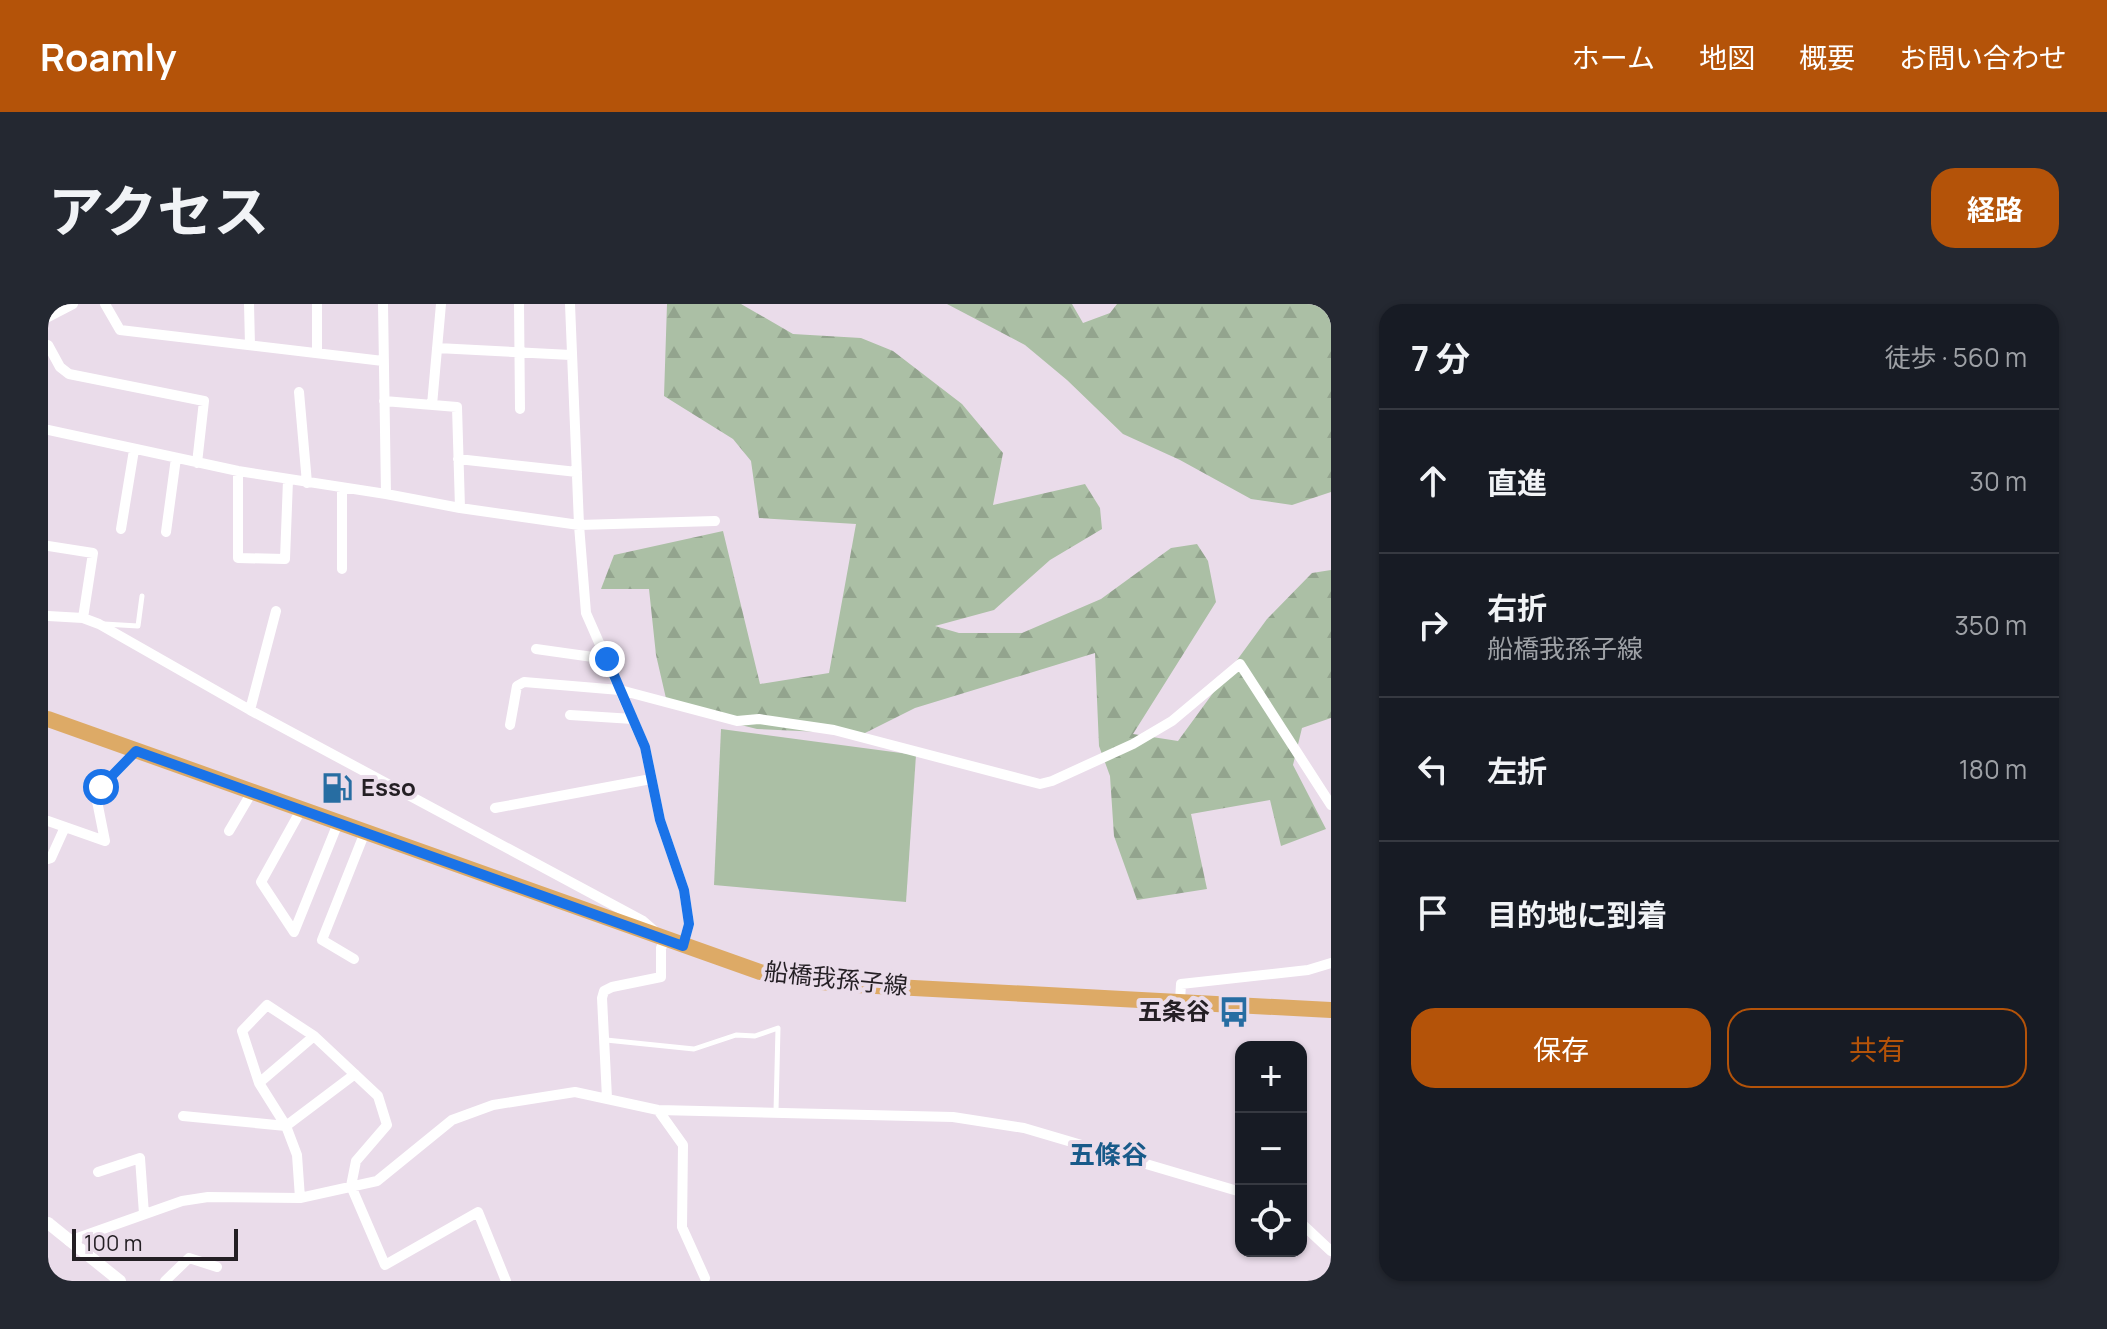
<!DOCTYPE html>
<html lang="ja">
<head>
<meta charset="utf-8">
<style>
  body { margin:0; font-family:Manrope,"Noto Sans JP",sans-serif; background:#242831; color:#f1f3f6 }
  .controls { position:absolute; right:24px; bottom:24px; display:grid; overflow:hidden; border-radius:16px; box-shadow:0 2px 6px #0004 }
  .controls button { width:72px; height:72px; display:grid; place-items:center; padding:0; border:0; border-bottom:2px solid #363941; background:#171b24; color:#f1f3f6; font:40px sans-serif }
  .scale { position:absolute; left:24px; bottom:20px; width:166px; box-sizing:border-box; padding-left:8px; border:4px solid #241f24; border-top:0; font-size:22px; line-height:28px; white-space:nowrap; color:#241f24; -webkit-text-stroke:6px #eadcea; paint-order:stroke }
  .stop { position:absolute; width:24px; height:24px; margin:-18px; border:6px solid #1a73e8; border-radius:50%; background:#fff }
  .stop.end { background:#1a73e8; border-color:#fff; box-shadow:0 2px 8px #0008 }
  .list { margin:0; padding:0; list-style:none }
  h2 { display:flex; justify-content:space-between; align-items:center; height:104px; margin:0; padding:0 32px; font-size:34px }
  h2 small { font-size:26px; font-weight:400; color:#9ea1a6 }
  .list li { display:grid; grid-template-columns:52px 1fr auto; gap:24px; align-items:center; box-sizing:border-box; height:144px; padding:0 32px; border-top:2px solid #363941 }
  .list b { display:block; font-size:30px; white-space:nowrap }
  .list p { margin:0; font-size:26px; white-space:nowrap; color:#9ea1a6 }
  .list em { font-size:26px; font-style:normal; color:#9ea1a6 }
  .actions { display:flex; gap:16px; padding:24px 32px }
  .actions a { flex:1; padding:18px 0; border:2px solid #b45309; border-radius:24px; text-align:center; font-size:28px; color:#b45309 }
  .actions .main { background:#b45309; color:#fff }
  .icon { flex:none; width:44px; height:44px; fill:none; stroke:currentColor; stroke-width:2; stroke-linecap:round; stroke-linejoin:round }
  .map { position:relative; flex:none; width:1283px; height:977px; overflow:hidden; border-radius:24px }
  header { display:flex; align-items:center; gap:48px; box-sizing:border-box; height:112px; padding:0 40px; background:#b45309; color:#fff }
  header strong { font-size:38px }
  nav { display:flex; gap:44px; margin-inline-start:auto; font-size:28px }
  .intro { display:flex; align-items:center; justify-content:space-between; box-sizing:border-box; height:192px; padding:0 48px }
  h1 { margin:0; font-size:56px }
  .button { padding:20px 36px; border-radius:24px; background:#b45309; color:#fff; font-size:28px; font-weight:700 }
  main { display:flex; gap:48px; padding:0 48px }
  aside { flex:1; background:#171b24; border-radius:24px; box-shadow:0 2px 6px #0004 }
  .map>svg:first-child { display:block }
  .forest { fill:url(#forest-firs) }
  .pitch { fill:#abbfa5 }
  .lines { fill:none; stroke-linecap:round; stroke-linejoin:round }
  .service { stroke:#fff; stroke-width:5 }
  .minor { stroke:#fff; stroke-width:10 }
  .tertiary { stroke:#fff; stroke-width:12 }
  .primary { stroke:#da6; stroke-width:16 }
  .route { stroke:#1a73e8; stroke-width:10 }
  .labels { text-anchor:middle; stroke-width:8; stroke-linejoin:round; paint-order:stroke }
  .poi-label { font-size:24px; font-weight:bold; fill:#241f24; stroke:#eadcea; text-anchor:start }
  .street-label { font-size:24px; fill:#241f24; stroke:#eadcea }
  .neighbourhood-label { font-size:26px; font-weight:bold; fill:#185a89; stroke:#eadcea }
</style>
</head>
<body>
<header>
<strong>Roamly</strong>
<nav><a>ホーム</a><a>地図</a><a>概要</a><a>お問い合わせ</a></nav>
</header>
<div class="intro"><h1>アクセス</h1><a class="button">経路</a></div>
<main>
<div class="map">
<svg width="1283" height="977" viewBox="0 0 1283 977">
  <defs>
    <pattern id="forest-firs" width="22" height="20" patternUnits="userSpaceOnUse" patternTransform="scale(2)"><rect width="22" height="20" fill="#abbfa5"/><path d="M5 1l3.5 6h-7zM16 11l3.5 6h-7z" fill="#93a48e"/></pattern>
  </defs>
  <rect width="100%" height="100%" fill="#eadcea"/>
  <path class="forest" d="M619,0H693L745,30L813,34L845,47L914,100L955,149L945,201L1037,180L1052,204L1054,225L1002,256L946,306L887,322L911,329H974L1053,295L1123,244L1149,240L1160,257L1168,298L1085,430L1130,437L1219,315L1264,269L1283,266V414L1254,424L1245,461L1278,525L1233,542L1222,496L1143,510L1159,585L1089,596L1066,532L1062,472L1051,442L1047,349L867,404L815,430L709,425L620,403L608,351L601,285H553L566,251L675,227L712,380L781,369L808,220L711,214L703,157L685,135L616,92Z
    M899,0H1024L1035,19L1062,9L1069,0H1269L1283,12V188L1244,201L1203,195L1132,156L1075,130L1019,76L977,41Z"/>
  <path class="pitch" d="M673,425L868,451L858,598L666,581Z"/>
  <g class="lines">
    <path class="service" d="M56,320L90,322L94,292
      M558,736L646,745L688,731L707,732L730,724L728,807"/>
    <path class="minor" d="M57,0L72,26L335,57
      M201,0L202,41
      M269,0V49
      M335,0L338,190
      M471,0L472,105
      M522,0L531,221L538,309L597,443L612,516L636,586L641,620L635,642
      M0,13L25,0
      M0,41L12,63L21,70L156,97L149,159
      M389,44L523,51
      M251,88L259,179
      M336,97L409,103L412,204
      M384,101L393,0
      M0,126L190,167L338,190L412,204L531,221L667,217
      M410,155L529,168
      M190,167V254L237,255L240,176
      M73,225L86,146
      M118,228L128,154
      M0,242L45,249L35,314
      M294,265V185
      M0,312L35,314L51,320L202,406L595,617L617,636L613,644V673L564,683L556,687L554,694L559,794
      M488,345L559,355
      M202,406L228,307
      M522,411L585,415
      M462,421L469,382L476,378L572,386L689,417L711,415L786,426L992,480L1004,477L1085,440L1124,417L1192,360L1283,501
      M447,504L603,475
      M253,506L213,578L246,628L290,519
      M0,517L57,537L48,492L53,483L88,447
      M181,527L204,488
      M0,555L3,554L17,523
      M306,655L274,636L317,528
      M1132,697L1133,680L1260,666L1283,659
      M211,779L266,732
      M610,806L635,841L634,923L657,974
      M135,812L238,822L307,770
      M50,868L92,854L96,910
      M252,894L249,851L238,822L211,779L194,727L219,701L266,732L330,792L339,821L308,857L303,882L337,961L430,908L458,977
      M1253,919L1283,947
      M21,937L134,897L160,893L252,894L329,877L404,816L445,801L527,788L610,806L905,813L976,824L1193,888
      M117,977L141,954L169,963"/>
    <path class="tertiary" d="M0,919L72,977"/>
    <path class="primary" d="M0,415L712,668L761,677L809,681L1283,706"/>
  </g>
  <g class="lines">
    <path class="route" d="M53,483L88,447L635,642L641,620L636,586L612,516L597,443L559,355"/>
  </g>
  <defs>
    <symbol id="fuel-bare" viewBox="-9 -9 18 18"><path d="M-5.5-6h7V0h2V4h1.3V-2.5L3-4.5l.8-.8L6-3V5H2.5V1h-1V6h-7ZM-4.2-4.7v3.2H.2V-4.7Z" fill="#276da2" stroke="#eadcea" stroke-width="2.5" paint-order="stroke"/></symbol>
    <symbol id="bus-bare" viewBox="-9 -9 18 18"><path d="M-5-6H5V4H4V6H2V4H-2V6H-4V4H-5ZM-3.5-4V0h7V-4ZM-3.5 1.2v1.5H-2V1.2ZM2 1.2v1.5H3.5V1.2Z" fill="#276da2" stroke="#eadcea" stroke-width="2.5" paint-order="stroke"/></symbol>
  </defs>
  <g fill-rule="evenodd">
    <use href="#fuel-bare" x="267" y="462" width="44" height="44"/>
    <use href="#bus-bare" x="1164" y="686" width="44" height="44"/>
  </g>
  <g class="labels">
    <g class="poi-label">
      <text x="313" y="492">Esso</text>
      <text x="1162" y="716" text-anchor="end">五条谷</text>
    </g>
    <g class="street-label">
      <text transform="translate(788 675) rotate(6)" y="8">船橋我孫子線</text>
    </g>
    <g class="neighbourhood-label">
      <text x="1060" y="860">五條谷</text>
    </g>
  </g>
</svg>
<div class="controls">
<button>+</button>
<button>−</button>
<button><svg class="icon" aria-label="locate" viewBox="0 0 24 24"><circle cx="12" cy="12" r="6"/><path d="M12 2v4M12 18v4M2 12h4M18 12h4"/></svg></button>
</div>
<div class="scale">100 m</div>
<div class="stop" style="left:53px;top:483px"></div>
<div class="stop end" style="left:559px;top:355px"></div>
</div>
<aside>
<h2>7 分<small>徒歩 · 560 m</small></h2>
<ul class="list">
<li><svg class="icon" aria-label="ahead" viewBox="0 0 24 24"><path d="M12 20V5M6 11l6-6 6 6"/></svg><div><b>直進</b></div><em>30 m</em></li>
<li><svg class="icon" aria-label="right" viewBox="0 0 24 24"><path d="M7 20v-9h11M14 6l5 5-5 5"/></svg><div><b>右折</b><p>船橋我孫子線</p></div><em>350 m</em></li>
<li><svg class="icon" aria-label="left" viewBox="0 0 24 24"><path d="M17 20v-9H6M10 6l-5 5 5 5"/></svg><div><b>左折</b></div><em>180 m</em></li>
<li><svg class="icon" aria-label="arrive" viewBox="0 0 24 24"><path d="M6 21V4h12l-3 4 3 4H6"/></svg><div><b>目的地に到着</b></div></li>
</ul>
<div class="actions"><a class="main">保存</a><a>共有</a></div>
</aside>
</main>
</body>
</html>
